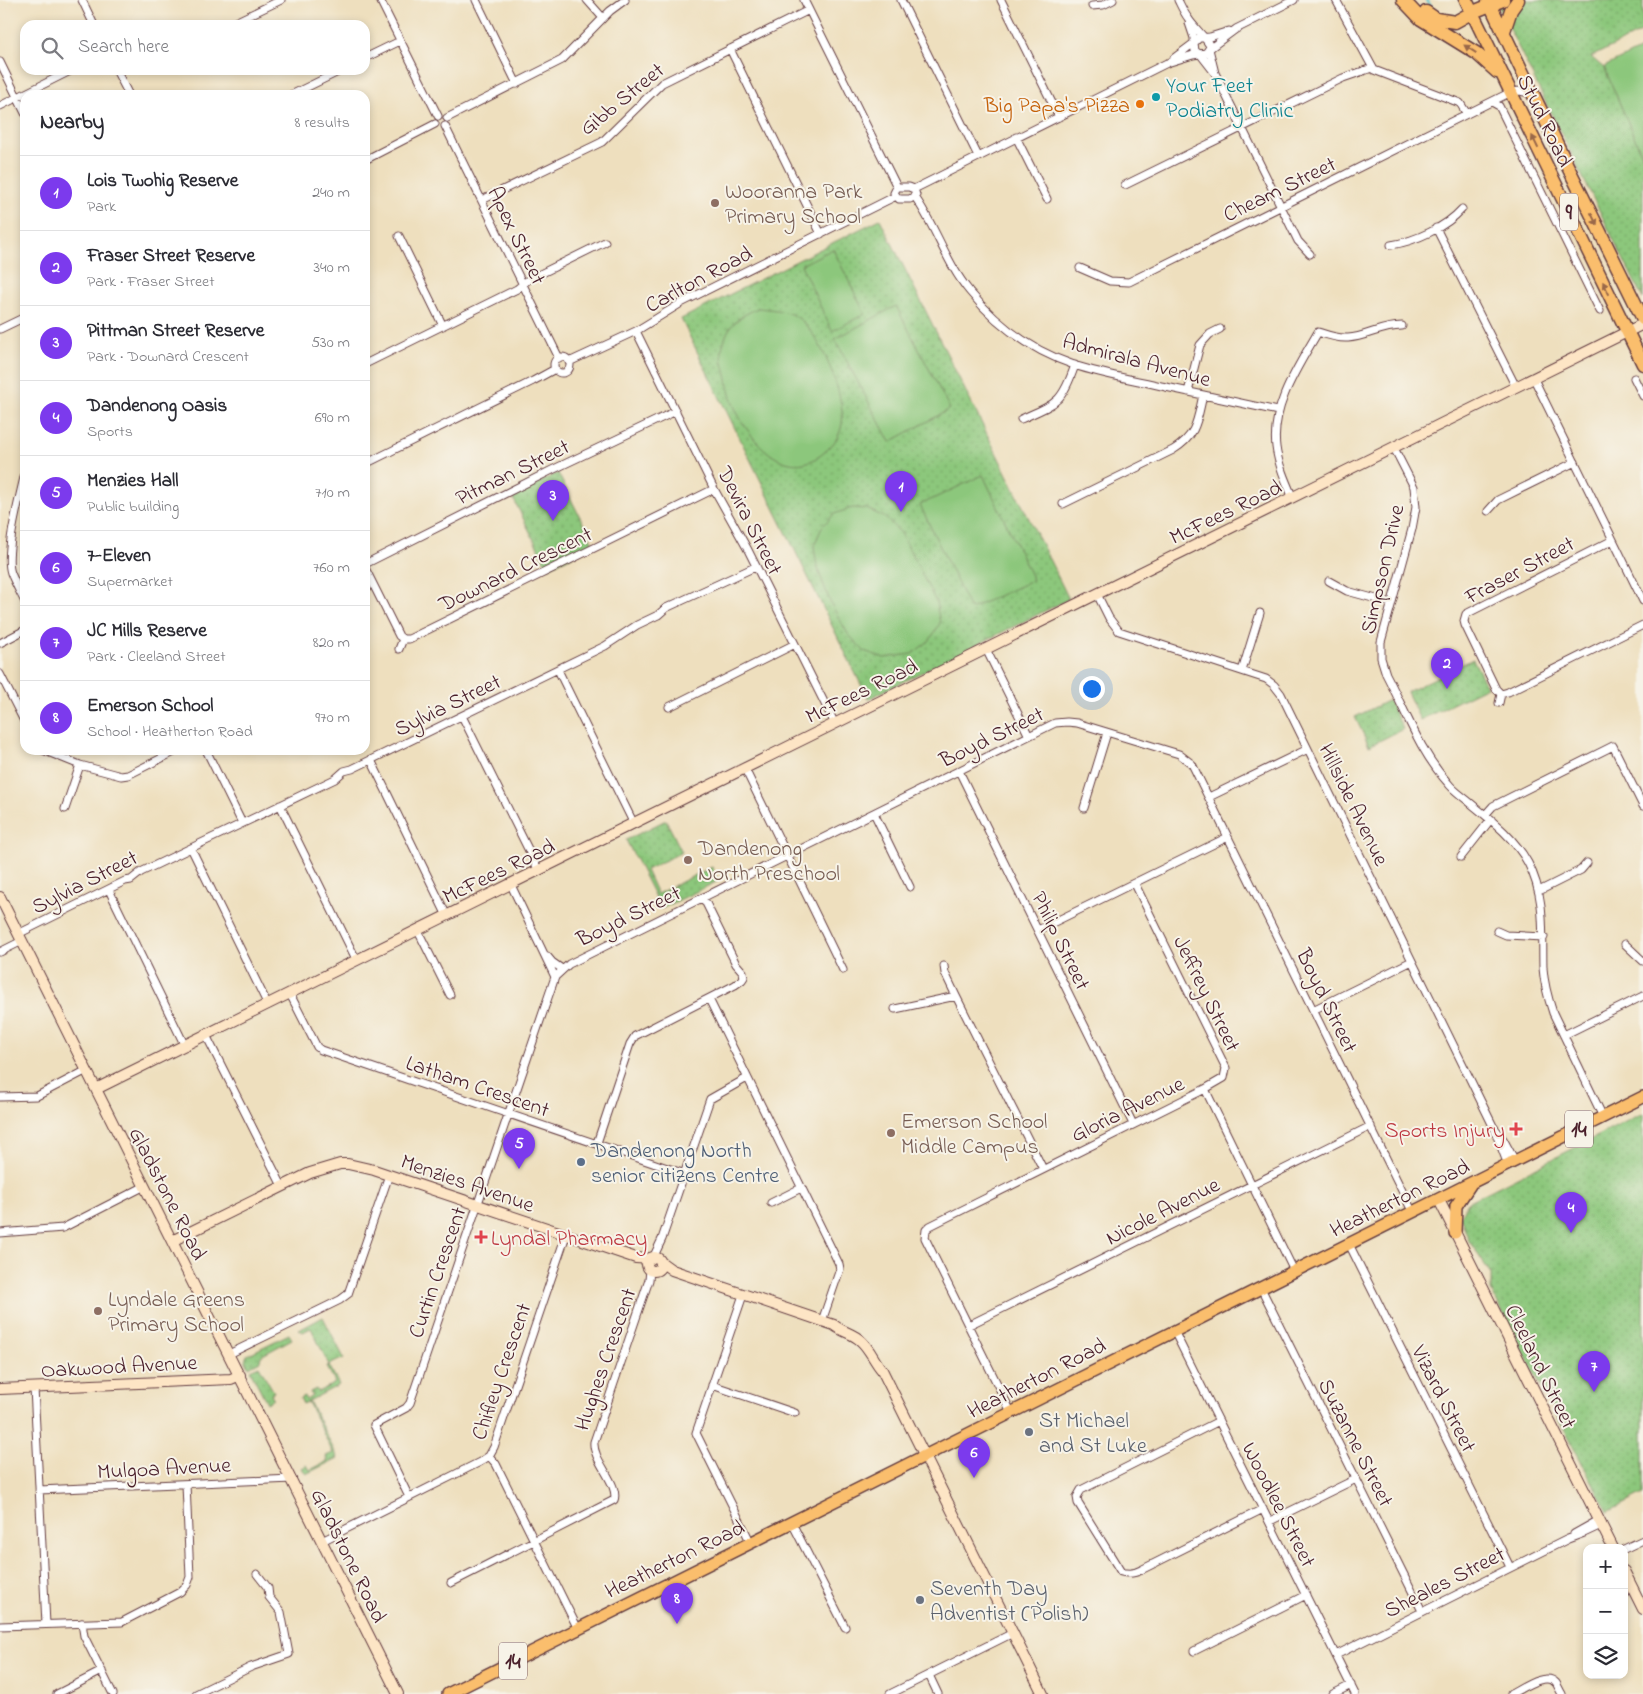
<!DOCTYPE html>
<html lang="en">
<head>
<meta charset="utf-8">
<style>
  body { margin:0; font-family:"Indie Flower",sans-serif; background:#f7f7f7; color:#2b2b33 }
  .controls { position:absolute; right:15px; bottom:15px; display:grid; overflow:hidden; border-radius:10px; box-shadow:0 2px 8px #0003 }
  .controls button { width:45px; height:45px; display:grid; place-items:center; padding:0; border:0; border-bottom:1px solid #e1e1e2; background:#fff; color:#2b2b33; font:25px sans-serif }
  .you { position:absolute; left:1091px; top:688px; width:18px; height:18px; margin:-12px; border:4px solid #fff; border-radius:50%; background:#1a73e8; box-shadow:0 0 0 8px #1a73e833 }
  .badge { display:grid; place-items:center; width:32px; height:32px; border-radius:50%; background:#7c3aed; color:#fff; font-size:16px; font-weight:700 }
  .pin { position:absolute; translate:-50% -41px; filter:drop-shadow(0 1px 2px #0008) }
  .pin::after { content:''; position:absolute; top:26px; width:18px; height:15px; background:inherit; clip-path:polygon(0 0,100% 0,50% 100%) }
  .list { margin:0; padding:0; list-style:none }
  h2 { display:flex; justify-content:space-between; align-items:center; height:65px; margin:0; padding:0 20px; font-size:21px }
  h2 small { font-size:16px; font-weight:400; color:#7c7c81 }
  .list li { display:grid; grid-template-columns:32px 1fr auto; gap:15px; align-items:center; box-sizing:border-box; height:75px; padding:0 20px; border-top:1px solid #e1e1e2 }
  .list b { display:block; font-size:19px; white-space:nowrap }
  .list p { margin:0; font-size:16px; white-space:nowrap; color:#7c7c81 }
  .list em { font-size:16px; font-style:normal; color:#7c7c81 }
  .icon { flex:none; width:28px; height:28px; fill:none; stroke:currentColor; stroke-width:2; stroke-linecap:round; stroke-linejoin:round }
  .map { position:relative; flex:none; width:1643px; height:1694px; overflow:hidden }
  .search { position:absolute; background:#fff; box-shadow:0 2px 8px #0003; left:20px; top:20px; width:350px; height:55px; display:flex; align-items:center; gap:12px; box-sizing:border-box; padding:0 18px; border-radius:15px; color:#7c7c81; font-size:19px }
  .panel { position:absolute; background:#fff; box-shadow:0 2px 8px #0003; left:20px; top:90px; width:350px; height:665px; border-radius:15px }
  .map>svg:first-child { display:block }
  .grass { fill:url(#grass-dots); stroke:#6b7353 }
  .pitch { fill:#8cc77b; stroke:#6b7353 }
  .lines { fill:none; stroke-linecap:round; stroke-linejoin:round }
  .stream { stroke:#53c1c9; stroke-width:2 }
  .street-casing { stroke:#633c41; stroke-width:9 }
  .secondary-casing { stroke:#633c41; stroke-width:12 }
  .primary-casing { stroke:#633c41; stroke-width:14 }
  .highway-casing { stroke:#633c41; stroke-width:15 }
  .street { stroke:#fff; stroke-width:7 }
  .secondary { stroke:#fde5c5; stroke-width:10 }
  .primary { stroke:#fabe6d; stroke-width:11 }
  .highway { stroke:#fabe6d; stroke-width:12 }
  .oneway { fill:#996749 }
  .culture-dot { fill:#0f9aa8; stroke:#f7f3e8; stroke-width:2 }
  .food-dot { fill:#e8710a; stroke:#f7f3e8; stroke-width:2 }
  .education-dot { fill:#8d6e63; stroke:#f7f3e8; stroke-width:2 }
  .health-dot { fill:#e0444e; stroke:#f7f3e8; stroke-width:2 }
  .service-dot { fill:#5c6f8a; stroke:#f7f3e8; stroke-width:2 }
  .worship-dot { fill:#6b7280; stroke:#f7f3e8; stroke-width:2 }
  .labels { text-anchor:middle; stroke-width:4; stroke-linejoin:round; paint-order:stroke }
  .shield { fill:#f7f3e8; stroke:#7e5f64; stroke-width:1 }
  .shield-label { font-size:21px; font-weight:bold; fill:#4a1f2b }
  .culture-label { font-size:22px; fill:#0d838f; stroke:#f7f3e8; text-anchor:start }
  .street-label { font-size:22px; fill:#4a1f2b; stroke:#f7f3e8 }
  .food-label { font-size:22px; fill:#c56008; stroke:#f7f3e8; text-anchor:end }
  .education-label { font-size:22px; fill:#785e54; stroke:#f7f3e8; text-anchor:start }
  .health-label { font-size:22px; fill:#be3a42; stroke:#f7f3e8; text-anchor:end }
  .service-label { font-size:22px; fill:#4e5e75; stroke:#f7f3e8; text-anchor:start }
  .worship-label { font-size:22px; fill:#5b616d; stroke:#f7f3e8; text-anchor:start }
</style>
</head>
<body>
<div class="map">
<svg width="1643" height="1694" viewBox="0 0 1643 1694">
  <defs>
    <pattern id="grass-dots" width="8" height="8" patternUnits="userSpaceOnUse" patternTransform="scale(1.25)"><rect width="8" height="8" fill="#8cc77b"/><path d="M2 2h.1M6 6h.1" fill="none" stroke="#7aaa6a" stroke-width="1.8" stroke-linecap="round"/></pattern>
  </defs>
  <rect width="100%" height="100%" fill="#f7f3e8"/>
  <filter id="ink" filterUnits="userSpaceOnUse"><feTurbulence type="fractalNoise" baseFrequency=".02" numOctaves="2"/><feDisplacementMap in="SourceGraphic" scale="10" xChannelSelector="R" yChannelSelector="G"/><feConvolveMatrix kernelMatrix="1 2 1 2 8 2 1 2 1" color-interpolation-filters="sRGB"/></filter>
  <filter id="wash" filterUnits="userSpaceOnUse"><feTurbulence type="fractalNoise" baseFrequency=".0096" numOctaves="4" result="noise"/><feDisplacementMap in="SourceGraphic" scale="20" xChannelSelector="R" yChannelSelector="G"/><feGaussianBlur stdDeviation="1.12" result="paint"/><feColorMatrix in="noise" values="0 0 0 0 0 0 0 0 0 0 0 0 0 0 0 0 0 1.4 0 .05"/><feComposite in="paint" operator="in"/></filter>
  <g filter="url(#wash)">
    <rect width="100%" height="100%" fill="#eedfbe"/>
    <path class="grass" d="M1495,0H1643V31L1591,57L1605,69L1643,157V299Z
      M880,219L1069,599L868,699L681,319Z
      M558,473L594,545L548,568L512,496Z
      M1473,659L1487,687L1420,720L1407,692Z
      M1389,700L1403,729L1369,746L1355,717Z
      M666,820L682,852L646,870L657,894L712,867L718,881L661,909L626,840Z
      M1643,1113V1494L1608,1512L1491,1291V1274L1469,1241L1460,1216L1468,1202Z
      M323,1317L344,1358L329,1365L339,1385L309,1401L338,1458L306,1474L302,1468L307,1465L310,1470L328,1461L326,1456L333,1453L308,1402L303,1404L300,1398L304,1396L306,1400L312,1396L310,1392L316,1389L318,1392L335,1383L327,1366L329,1365L311,1328L303,1332L299,1330Z
      M289,1334L292,1339L261,1356L260,1361L249,1367L245,1360L247,1355Z
      M259,1366L274,1392L271,1394L274,1399L267,1403L250,1370Z"/>
    <path class="pitch" d="M1643,48V157L1604,67Z
      M833,249L865,314L832,331L801,265Z
      M896,306L950,409L890,442L835,339Z
      M758,308C770,309 783,310 795,316C819,329 846,397 842,424C839,439 832,446 821,455C782,484 745,434 732,401C729,393 728,384 726,375C724,367 721,357 722,349C723,344 726,335 728,331C735,319 747,313 758,308Z
      M983,475L1033,580L970,609L920,505Z
      M852,508L867,509L884,517L901,533L936,602L940,623L930,640L912,654L884,658L864,651L848,634L831,604L817,567L814,546L822,527L834,514Z"/>
    <g class="lines">
      <path class="stream" d="M1426,0L1431,6"/>
    </g>
  </g>
  <g filter="url(#ink)">
    <g class="lines">
      <defs>
        <path id="street" d="M82,0L94,25
          M380,0L438,116
          M476,0L517,84
          M587,0L603,18
          M804,0L897,187
          M901,0L978,156
          M1001,0L1059,117
          M1294,0L1236,29L1209,49L1215,73L1298,241L1310,254
          M1336,0L1374,70L1460,103L1467,114
          M1092,6L1103,5L1113,0
          M229,25L281,0
          M730,49L821,234
          M365,58L400,41
          M1174,58L1194,43V38L1189,23
          M0,62L25,113
          M116,70L129,95
          M1215,73L1201,55L1195,51L1194,43L1199,38L1210,37L1229,31
          M291,95L342,70
          M1492,102L1499,106L1600,311
          M0,106L72,70
          M447,118L562,60L610,11L625,0
          M445,126L559,358
          M1016,137L1047,199
          M365,160L435,124
          M1125,185L1343,78L1372,68
          M897,187H909L914,189L916,195L910,199H899L894,193Z
          M914,189L1167,63L1193,55L1206,53L1210,47C1208,39 1193,27 1188,18C1184,13 1181,6 1178,0
          M915,197C936,227 946,263 970,292C997,325 1033,351 1074,365C1104,375 1136,380 1166,387C1203,395 1241,403 1278,411
          M482,200L602,142L662,83L809,10
          M1436,228L1516,387
          M399,236L443,326
          M1391,245C1416,241 1446,227 1462,209
          M1080,268L1110,281L1129,282L1511,92L1520,91L1534,94
          M0,329L25,317
          M636,331L714,489L748,550L835,724
          M554 365a8 8 0 1 1 16 0a8 8 0 1 1-16 0Z
          M569,362L636,331L683,302L896,196
          M365,364L517,289L528,280L605,242
          M1634,378L1643,396
          M1534,379L1643,601
          M1188,392L1200,345L1210,334L1220,329
          M1021,419C1057,403 1062,403 1075,365
          M1394,448L1414,487L1416,507L1412,529L1381,642V658L1386,674C1405,710 1420,752 1448,783C1453,790 1461,795 1468,801C1490,819 1514,837 1528,863C1546,897 1542,931 1543,968C1544,983 1548,998 1553,1013L1603,1117
          M365,464L533,381L555,369
          M25,473C20,497 4,553 11,573C15,583 20,592 25,602
          M1293,498C1286,482 1278,464 1276,447C1271,406 1298,367 1318,332C1327,335 1338,339 1348,338C1367,337 1380,326 1402,326
          M1063,504L1173,450C1197,435 1197,421 1203,395
          M1488,511L1498,500L1575,462
          M365,564L552,470L676,411
          M365,568L399,636L403,639H409L714,489
          M1329,581L1347,591L1391,603
          M1097,594L1109,618L1119,631L1266,679L1274,685L1281,694L1493,1126L1503,1139L1515,1161
          M0,643L25,630
          M399,649L403,639
          M986,649L1029,736
          M558,670L634,824
          M1242,671L1260,613
          M0,674L25,723
          M1501,694L1496,689L1465,625L1464,621L1466,614L1613,540
          M1501,694L1508,692L1643,625
          M1499,703L1501,694
          M669,707L795,644
          M462,716L539,871
          M43,750L80,765L121,776L128,775L178,750
          M206,750L242,823
          M371,760L447,916
          M745,769L843,970
          M959,771L1133,1124
          M1209,797L1308,749
          M280,805L357,961
          M1084,808L1107,733
          M65,809L80,765
          M874,813L910,887
          M1485,815L1493,806L1613,746L1643,806
          M191,848L268,1005
          M1461,857L1491,819
          M1135,884L1226,1068L1224,1078L1205,1089L1294,1271
          M511,885L555,977
          M109,890L185,1046
          M1539,891L1581,870L1587,863
          M1038,930L1228,837
          M418,931L450,995
          M1497,931L1506,935L1544,937
          M18,934L125,881L131,880L141,872L335,779L344,771L352,769L605,646L637,625L658,615L666,608L755,567
          M1625,944L1643,961
          M0,952L22,941
          M547,956L552,962L562,969
          M944,966L945,973L956,996L1043,1169
          M290,994L317,1047L321,1050L685,1174
          M709,999L839,1264L840,1269L822,1321
          M895,1009L956,996
          M1313,1010L1412,961
          M206,1035L282,1186
          M1564,1035L1643,996
          M0,1097L37,1096L87,1070
          M1495,1131L1508,1165
          M597,1143L630,1044L635,1036L735,985L742,980L744,977L743,972L736,964L703,897
          M771,1203L801,1188
          M0,1233L63,1228L145,1186
          M1349,1244L1510,1567
          M653,1258L662,1239L710,1099L747,1078
          M1261,1288L1422,1611
          M743,1295L696,1433L751,1543
          M969,1325L1371,1126
          M1174,1331L1355,1694
          M229,1354L340,1300L348,1294L389,1175
          M712,1385L795,1413
          M34,1388L46,1624
          M1011,1412L925,1238L926,1230L930,1226L1205,1089
          M1219,1421L1081,1490L1077,1497L1078,1503L1121,1572C1128,1574 1134,1574 1141,1570L1263,1509
          M489,1456L496,1464L578,1629
          M39,1490L292,1479
          M409,1497L374,1425L406,1408L410,1403L555,977L569,964L1055,723L1067,722L1077,723L1179,754L1192,764L1413,1213
          M1270,1521L1356,1479
          M792,1523L845,1627
          M1574,1534L1599,1520
          M322,1541L480,1462L489,1456L494,1447L566,1235
          M1624,1549L1643,1540
          M451,1583L614,1500C620,1485 592,1460 594,1442L649,1280L650,1270
          M82,1623L84,1636L113,1694
          M0,1626L122,1622L180,1592L187,1585L190,1577L186,1484
          M1194,1651L1306,1595
          M1336,1655L1568,1539L1584,1533L1601,1525
          M929,1675L938,1694
          M57,1694L102,1671
          M196,1694L251,1667L289,1654L281,1612L269,1597L268,1588L257,1574
          M890,1694L1013,1633
          M1333,1694L1351,1685
          M1511,1694C1521,1689 1546,1671 1556,1683C1558,1686 1560,1691 1562,1694"/>
        <path id="secondary" d="M0,897L398,1694
          M96,1089L1643,324
          M1439,1200L1613,1548
          M172,1241L310,1173L340,1164H348L374,1170L636,1258L651,1259
          M647 1264a7 7 0 1 1 14 0a7 7 0 1 1-14 0Z
          M661,1262L672,1270L834,1325C842,1332 853,1333 861,1341C870,1349 874,1361 882,1370L1043,1694
          M0,1389L231,1379L240,1375
          M1624,1571L1643,1609"/>
        <path id="primary" d="M1455,1233L1456,1206L1470,1185
          M448,1694L1643,1097"/>
        <path id="highway" d="M1403,0L1421,19L1476,53L1497,72
          M1466,0L1643,364
          M1488,0L1567,165L1643,319
          M1426,12L1436,19L1455,22L1473,12L1503,0
          M1504,31L1511,10L1518,0"/>
      </defs>
      <use href="#street" class="street-casing"/>
      <use href="#secondary" class="secondary-casing"/>
      <use href="#primary" class="primary-casing"/>
      <use href="#highway" class="highway-casing"/>
      <use href="#street" class="street"/>
      <use href="#secondary" class="secondary"/>
      <use href="#primary" class="primary"/>
      <use href="#highway" class="highway"/>
    </g>
    <defs><path id="oneway-solid" d="M-6-.8H1V-3.2L6.5 0L1 3.2V.8H-6Z" transform="scale(1.25)"/></defs>
    <g class="oneway">
      <use href="#oneway-solid" transform="translate(1470 49) rotate(-147)"/>
      <use href="#oneway-solid" transform="translate(1535 142) rotate(-116)"/>
      <use href="#oneway-solid" transform="translate(1594 219) rotate(64)"/>
      <use href="#oneway-solid" transform="translate(1606 288) rotate(-116)"/>
    </g>
  </g>
  <circle class="culture-dot" cx="1156" cy="97" r="5"/>
  <circle class="food-dot" cx="1140" cy="104" r="5"/>
  <g class="education-dot">
    <circle cx="715" cy="203" r="5"/>
    <circle cx="688" cy="860" r="5"/>
    <circle cx="891" cy="1133" r="5"/>
    <circle cx="98" cy="1311" r="5"/>
  </g>
  <g class="health-dot">
    <path d="M1513.5 1121.5h5v5h5v5h-5v5h-5v-5h-5v-5h5z"/>
    <path d="M478.5 1229.5h5v5h5v5h-5v5h-5v-5h-5v-5h5z"/>
  </g>
  <circle class="service-dot" cx="581" cy="1162" r="5"/>
  <g class="worship-dot">
    <circle cx="1029" cy="1432" r="5"/>
    <circle cx="920" cy="1600" r="5"/>
  </g>
  <g class="labels">
    <g class="shield">
      <rect x="1560" y="193.5" width="18" height="37" rx="4"/>
      <rect x="1565" y="1110.5" width="28" height="37" rx="4"/>
      <rect x="499" y="1642.5" width="28" height="37" rx="4"/>
    </g>
    <g class="shield-label">
      <text x="1569" y="219">9</text>
      <text x="1579" y="1136">14</text>
      <text x="513" y="1668">14</text>
    </g>
    <g class="culture-label">
      <text x="1166" y="92">Your Feet<tspan x="1166" dy="25">Podiatry Clinic</tspan></text>
    </g>
    <g class="street-label">
      <text transform="translate(621 98) rotate(-39)" y="8">Gibb Street</text>
      <text transform="translate(1546 120) rotate(64)" y="8">Stud Road</text>
      <text transform="translate(1279 188) rotate(-26)" y="8">Cheam Street</text>
      <text transform="translate(518 235) rotate(64)" y="8">Apex Street</text>
      <text transform="translate(698 278) rotate(-28)" y="8">Carlton Road</text>
      <text transform="translate(1137 359) rotate(15)" y="8">Admirala Avenue</text>
      <text transform="translate(512 471) rotate(-26)" y="8">Pitman Street</text>
      <text transform="translate(1225 511) rotate(-26)" y="8">McFees Road</text>
      <text transform="translate(751 520) rotate(63)" y="8">Devira Street</text>
      <text transform="translate(515 568) rotate(-26)" y="8">Downard Crescent</text>
      <text transform="translate(1381 569) rotate(-77)" y="8">Simpson Drive</text>
      <text transform="translate(1519 569) rotate(-28)" y="8">Fraser Street</text>
      <text transform="translate(861 690) rotate(-26)" y="8">McFees Road</text>
      <text transform="translate(447 704) rotate(-26)" y="8">Sylvia Street</text>
      <text transform="translate(991 736) rotate(-26)" y="8">Boyd Street</text>
      <text transform="translate(1355 804) rotate(64)" y="8">Hillside Avenue</text>
      <text transform="translate(498 870) rotate(-26)" y="8">McFees Road</text>
      <text transform="translate(84 881) rotate(-27)" y="8">Sylvia Street</text>
      <text transform="translate(628 915) rotate(-26)" y="8">Boyd Street</text>
      <text transform="translate(1062 940) rotate(64)" y="8">Philip Street</text>
      <text transform="translate(1208 993) rotate(64)" y="8">Jeffrey Street</text>
      <text transform="translate(1328 1000) rotate(64)" y="8">Boyd Street</text>
      <text transform="translate(478 1085) rotate(19)" y="8">Latham Crescent</text>
      <text transform="translate(1127 1108) rotate(-26)" y="8">Gloria Avenue</text>
      <text transform="translate(468 1182) rotate(19)" y="8">Menzies Avenue</text>
      <text transform="translate(169 1193) rotate(63)" y="8">Gladstone Road</text>
      <text transform="translate(1399 1197) rotate(-26)" y="8">Heatherton Road</text>
      <text transform="translate(1162 1210) rotate(-27)" y="8">Nicole Avenue</text>
      <text transform="translate(436 1272) rotate(-71)" y="8">Curtin Crescent</text>
      <text transform="translate(604 1359) rotate(-71)" y="8">Hughes Crescent</text>
      <text transform="translate(119 1365) rotate(-3)" y="8">Oakwood Avenue</text>
      <text transform="translate(1542 1366) rotate(64)" y="8">Cleeland Street</text>
      <text transform="translate(500 1371) rotate(-71)" y="8">Chifley Crescent</text>
      <text transform="translate(1036 1377) rotate(-27)" y="8">Heatherton Road</text>
      <text transform="translate(1445 1398) rotate(63)" y="8">Vizard Street</text>
      <text transform="translate(1357 1442) rotate(63)" y="8">Suzanne Street</text>
      <text transform="translate(164 1467) rotate(-3)" y="8">Mulgoa Avenue</text>
      <text transform="translate(1280 1504) rotate(63)" y="8">Woodlee Street</text>
      <text transform="translate(350 1555) rotate(64)" y="8">Gladstone Road</text>
      <text transform="translate(674 1558) rotate(-26)" y="8">Heatherton Road</text>
      <text transform="translate(1444 1581) rotate(-27)" y="8">Sheales Street</text>
    </g>
    <g class="food-label">
      <text x="1130" y="112">Big Papa's Pizza</text>
    </g>
    <g class="education-label">
      <text x="725" y="198">Wooranna Park<tspan x="725" dy="25">Primary School</tspan></text>
      <text x="698" y="855">Dandenong<tspan x="698" dy="25">North Preschool</tspan></text>
      <text x="901" y="1128">Emerson School<tspan x="901" dy="25">Middle Campus</tspan></text>
      <text x="108" y="1306">Lyndale Greens<tspan x="108" dy="25">Primary School</tspan></text>
    </g>
    <g class="health-label">
      <text x="1505" y="1137">Sports Injury</text>
      <text x="491" y="1245" text-anchor="start">Lyndal Pharmacy</text>
    </g>
    <g class="service-label">
      <text x="591" y="1157">Dandenong North<tspan x="591" dy="25">senior citizens Centre</tspan></text>
    </g>
    <g class="worship-label">
      <text x="1039" y="1427">St Michael<tspan x="1039" dy="25">and St Luke</tspan></text>
      <text x="930" y="1595">Seventh Day<tspan x="930" dy="25">Adventist (Polish)</tspan></text>
    </g>
  </g>
</svg>
<div class="controls">
<button>+</button>
<button>−</button>
<button><svg class="icon" aria-label="layers" viewBox="0 0 24 24"><path d="M12 4l9 5-9 5-9-5zM3 14l9 5 9-5"/></svg></button>
</div>
<div class="you"></div>
<div class="pin badge" style="left:901px;top:512px">1</div>
<div class="pin badge" style="left:1447px;top:689px">2</div>
<div class="pin badge" style="left:553px;top:521px">3</div>
<div class="pin badge" style="left:1571px;top:1233px">4</div>
<div class="pin badge" style="left:519px;top:1169px">5</div>
<div class="pin badge" style="left:974px;top:1478px">6</div>
<div class="pin badge" style="left:1594px;top:1392px">7</div>
<div class="pin badge" style="left:677px;top:1624px">8</div>
<div class="search"><svg class="icon" aria-label="search" viewBox="0 0 24 24"><circle cx="10" cy="10" r="6"/><path d="M15 15l6 6"/></svg>Search here</div>
<section class="panel">
<h2>Nearby<small>8 results</small></h2>
<ul class="list">
<li><span class="badge">1</span><div><b>Lois Twohig Reserve</b><p>Park</p></div><em>240 m</em></li>
<li><span class="badge">2</span><div><b>Fraser Street Reserve</b><p>Park · Fraser Street</p></div><em>340 m</em></li>
<li><span class="badge">3</span><div><b>Pittman Street Reserve</b><p>Park · Downard Crescent</p></div><em>530 m</em></li>
<li><span class="badge">4</span><div><b>Dandenong Oasis</b><p>Sports</p></div><em>690 m</em></li>
<li><span class="badge">5</span><div><b>Menzies Hall</b><p>Public building</p></div><em>710 m</em></li>
<li><span class="badge">6</span><div><b>7-Eleven</b><p>Supermarket</p></div><em>760 m</em></li>
<li><span class="badge">7</span><div><b>JC Mills Reserve</b><p>Park · Cleeland Street</p></div><em>820 m</em></li>
<li><span class="badge">8</span><div><b>Emerson School</b><p>School · Heatherton Road</p></div><em>970 m</em></li>
</ul>
</section>
</div>
</body>
</html>
